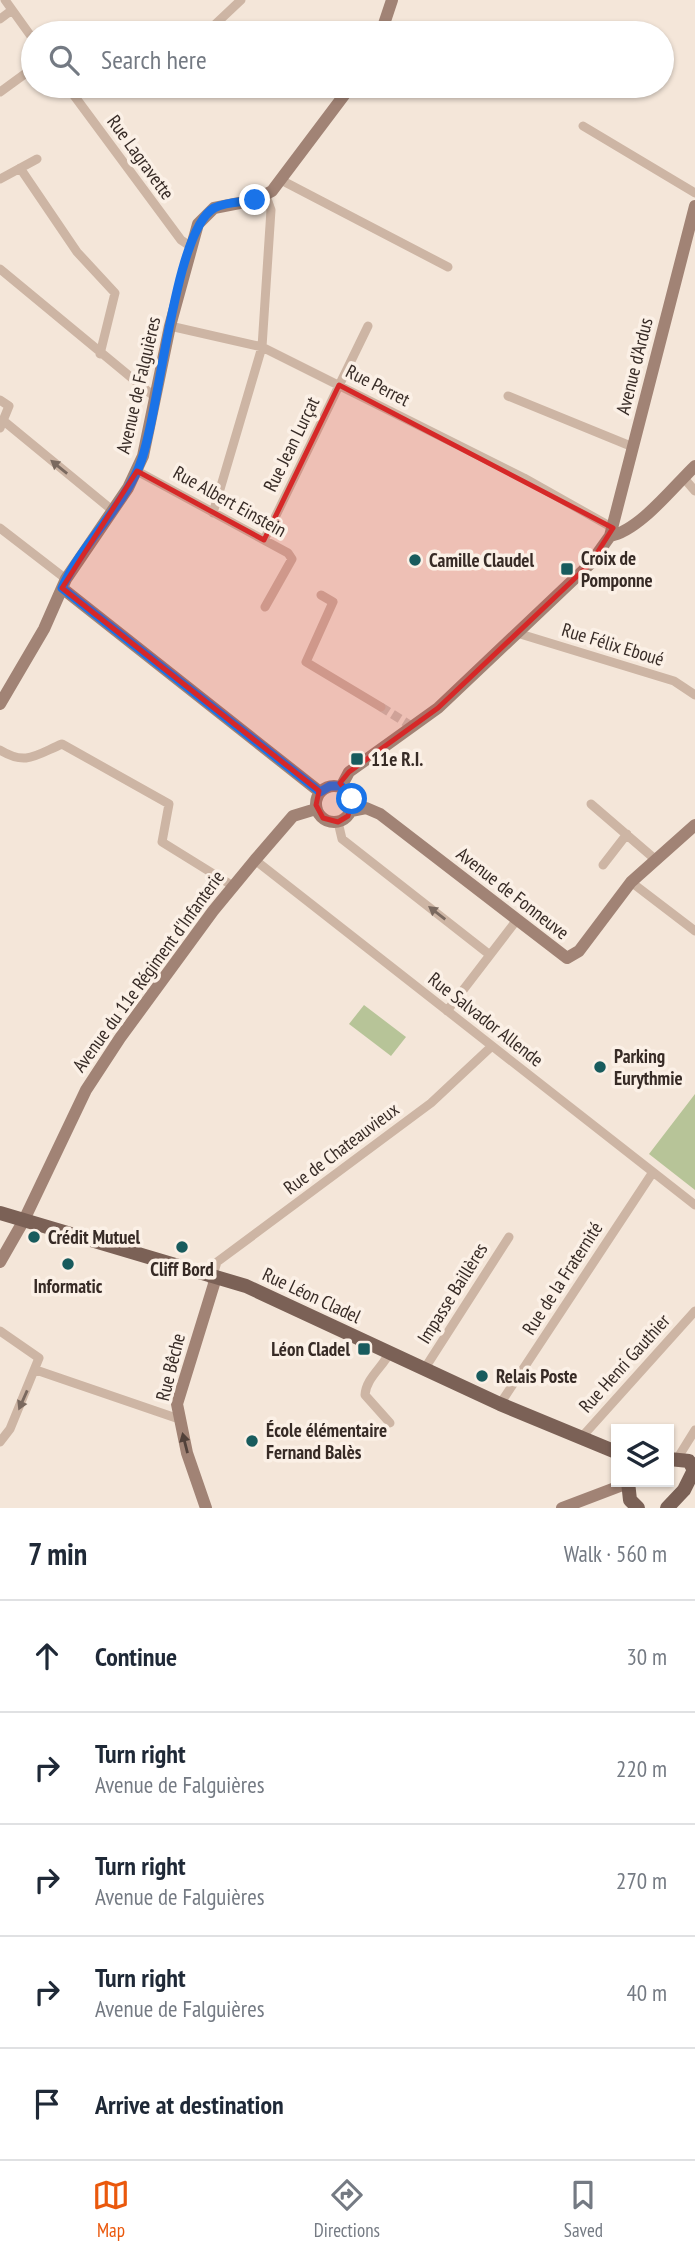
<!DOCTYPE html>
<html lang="en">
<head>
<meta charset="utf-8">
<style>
  body { margin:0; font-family:"PT Sans Narrow",sans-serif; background:#f6f6f7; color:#1f2937 }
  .controls { position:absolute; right:21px; bottom:21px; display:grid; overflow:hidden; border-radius:0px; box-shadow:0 2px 5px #0004 }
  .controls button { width:63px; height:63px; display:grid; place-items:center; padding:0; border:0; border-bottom:2px solid #e0e1e3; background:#fff; color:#1f2937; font:35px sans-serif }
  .stop { position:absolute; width:21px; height:21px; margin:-16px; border:5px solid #1a73e8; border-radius:50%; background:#fff }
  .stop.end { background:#1a73e8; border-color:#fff; box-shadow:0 2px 7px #0008 }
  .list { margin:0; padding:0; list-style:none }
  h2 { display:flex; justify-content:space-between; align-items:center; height:91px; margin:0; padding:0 28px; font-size:30px }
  h2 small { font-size:23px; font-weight:400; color:#747a83 }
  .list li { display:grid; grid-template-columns:46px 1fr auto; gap:21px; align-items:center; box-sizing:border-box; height:112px; padding:0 28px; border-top:2px solid #e0e1e3 }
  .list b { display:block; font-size:26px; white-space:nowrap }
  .list p { margin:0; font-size:23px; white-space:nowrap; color:#747a83 }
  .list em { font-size:23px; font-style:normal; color:#747a83 }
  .icon { flex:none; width:38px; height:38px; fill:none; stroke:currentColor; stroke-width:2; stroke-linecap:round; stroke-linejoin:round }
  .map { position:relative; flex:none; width:695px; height:1508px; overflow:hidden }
  .search { position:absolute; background:#fff; box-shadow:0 2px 5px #0004; left:21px; right:21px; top:21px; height:77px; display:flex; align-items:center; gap:18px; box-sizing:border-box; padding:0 24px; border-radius:38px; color:#747a83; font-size:26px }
  .sheet { height:651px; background:#fff }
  nav { display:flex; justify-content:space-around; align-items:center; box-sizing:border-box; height:98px; border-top:2px solid #e0e1e3; background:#fff; font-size:19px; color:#747a83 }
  nav a { display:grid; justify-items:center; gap:4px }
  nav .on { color:#ea580c }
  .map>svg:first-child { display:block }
  .green { fill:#b7c498 }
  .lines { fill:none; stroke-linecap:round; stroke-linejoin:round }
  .street-tunnel { stroke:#cec1b5; stroke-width:9; stroke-dasharray:9 4.5; stroke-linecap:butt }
  .street { stroke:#cdb5a4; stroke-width:9 }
  .secondary { stroke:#a18375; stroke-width:12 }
  .primary { stroke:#7b6156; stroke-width:14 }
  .oneway { fill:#7a695f }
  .oneway2 { fill:#52413a }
  .route { stroke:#1a73e8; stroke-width:9 }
  .marked { fill:#d62828; fill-opacity:0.2; stroke:#d62828; stroke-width:5; stroke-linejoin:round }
  .poi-dot { fill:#185b5d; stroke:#fbf0e6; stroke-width:2.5 }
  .labels { text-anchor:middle; stroke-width:7; stroke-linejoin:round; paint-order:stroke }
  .street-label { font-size:19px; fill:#372b26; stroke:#fbf0e6 }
  .poi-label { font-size:19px; font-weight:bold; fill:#372b26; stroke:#fbf0e6; text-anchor:start }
</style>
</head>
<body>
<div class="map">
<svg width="695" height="1508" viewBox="0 0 695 1508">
  <rect width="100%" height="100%" fill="#f4e6d9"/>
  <path class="green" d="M364,1005L406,1037L391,1056L349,1024Z
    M695,1094V1190L649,1154Z"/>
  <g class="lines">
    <path class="street-tunnel" d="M381,707L413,727"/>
    <path class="street" d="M5,0L33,39
      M0,19L12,10
      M206,33L241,0
      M67,86L181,240L190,246
      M0,92L33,68
      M583,126L695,193
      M20,168L77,252L115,293L100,354
      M0,179L37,159
      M281,180L448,267
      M266,196L271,210L262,347L524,478L613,528
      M0,269L156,398
      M170,326L262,347L213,513
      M508,396L633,447
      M0,400L9,406L0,428
      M5,422L112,510
      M137,471L288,553L292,559L265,607
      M683,477L695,491
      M0,528L66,579
      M264,540L368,326
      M321,595L333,602L306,662L381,707
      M517,633L674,681L695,695
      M0,750C26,766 36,755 62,744L169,804L162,842L233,886
      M591,804L656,860
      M338,822L342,839L490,955
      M255,860L695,1205
      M603,865L627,834
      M631,882L695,931
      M447,1011L516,921
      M213,1275L217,1262L431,1103L492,1046
      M0,1331L39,1358L10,1429L0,1442
      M390,1352C383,1367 366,1378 365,1395L390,1423
      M425,1368L509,1237
      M36,1370L179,1419
      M500,1404L653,1172
      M580,1439L695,1311
      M677,1459L695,1430"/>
    <path class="secondary" d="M381,33L392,0
      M610,536C639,531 673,487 695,466
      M62,588L320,792
      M0,704L44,629L66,579L128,488L143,456L170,326L198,224L214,208L255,200L272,191L351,86
      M316 804a18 18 0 1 1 36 0a18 18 0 1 1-36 0Z
      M341,787L349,772L438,708L590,564L610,536L695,206
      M351,811L366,808L380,814L567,958L579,951L631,882L695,825
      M0,1262L24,1220L86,1090L120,1038L213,911L255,860L293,816L316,809
      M206,1508L187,1453L177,1404L214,1284L213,1275
      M562,1508L628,1483"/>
    <path class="primary" d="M0,1213L246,1286L500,1404L616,1452
      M628,1482L630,1500L638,1508
      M667,1508L684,1490L694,1470L689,1461L669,1459"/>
  </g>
  <defs><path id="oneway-solid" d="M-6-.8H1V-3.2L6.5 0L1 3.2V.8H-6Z" transform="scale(1.75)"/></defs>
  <g class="oneway">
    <use href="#oneway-solid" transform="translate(59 467) rotate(-141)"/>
    <use href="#oneway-solid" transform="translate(437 913) rotate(-142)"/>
    <use href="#oneway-solid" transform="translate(23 1400) rotate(114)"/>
  </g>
  <use class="oneway2" href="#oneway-solid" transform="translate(185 1443) rotate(-104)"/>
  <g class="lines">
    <path class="route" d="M255,200C243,202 225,202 214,208C173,232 160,417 139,467C120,511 81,545 62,588L320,792L330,786H341L352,799"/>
  </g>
  <path class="marked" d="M339,385L613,528L590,564L438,708L349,772L340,783L352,799L348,816L338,822L323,818L316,805L319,791L62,588L137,471L264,540Z"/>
  <g class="poi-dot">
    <circle cx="415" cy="560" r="7"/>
    <rect x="560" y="562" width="14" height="14" rx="3.5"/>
    <rect x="350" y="752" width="14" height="14" rx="3.5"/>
    <circle cx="600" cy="1067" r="7"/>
    <circle cx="34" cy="1237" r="7"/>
    <circle cx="182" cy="1247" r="7"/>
    <circle cx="68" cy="1264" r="7"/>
    <rect x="357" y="1342" width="14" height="14" rx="3.5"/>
    <circle cx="482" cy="1376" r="7"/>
    <circle cx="252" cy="1441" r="7"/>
  </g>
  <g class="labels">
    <g class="street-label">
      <text transform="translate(141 157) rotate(54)" y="7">Rue Lagravette</text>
      <text transform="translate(634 366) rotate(-76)" y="7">Avenue d'Ardus</text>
      <text transform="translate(138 385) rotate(-77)" y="7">Avenue de Falguières</text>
      <text transform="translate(378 385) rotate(27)" y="7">Rue Perret</text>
      <text transform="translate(291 444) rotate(-64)" y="7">Rue Jean Lurçat</text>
      <text transform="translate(230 501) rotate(29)" y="7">Rue Albert Einstein</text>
      <text transform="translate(613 644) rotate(17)" y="7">Rue Félix Eboué</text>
      <text transform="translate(513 893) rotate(38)" y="7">Avenue de Fonneuve</text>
      <text transform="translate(148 971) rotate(-54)" y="7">Avenue du 11e Régiment d'Infanterie</text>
      <text transform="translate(486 1019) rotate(38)" y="7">Rue Salvador Allende</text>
      <text transform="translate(341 1148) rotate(-37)" y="7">Rue de Chateauvieux</text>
      <text transform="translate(562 1278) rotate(-57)" y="7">Rue de la Fraternité</text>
      <text transform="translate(452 1293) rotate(-58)" y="7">Impasse Baillères</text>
      <text transform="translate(312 1295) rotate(25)" y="7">Rue Léon Cladel</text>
      <text transform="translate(624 1363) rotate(-48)" y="7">Rue Henri Gauthier</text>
      <text transform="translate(170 1367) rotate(-76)" y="7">Rue Bêche</text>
    </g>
    <g class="poi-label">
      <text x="581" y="565">Croix de<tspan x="581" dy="22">Pomponne</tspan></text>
      <text x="429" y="567">Camille Claudel</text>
      <text x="371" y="766">11e R.I.</text>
      <text x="614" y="1063">Parking<tspan x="614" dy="22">Eurythmie</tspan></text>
      <text x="48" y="1244">Crédit Mutuel</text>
      <text x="182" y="1276" text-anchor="middle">Cliff Bord</text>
      <text x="68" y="1293" text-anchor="middle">Informatic</text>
      <text x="350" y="1356" text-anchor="end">Léon Cladel</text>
      <text x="496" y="1383">Relais Poste</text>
      <text x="266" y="1437">École élémentaire<tspan x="266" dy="22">Fernand Balès</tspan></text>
    </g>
  </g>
</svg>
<div class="controls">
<button><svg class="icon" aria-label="layers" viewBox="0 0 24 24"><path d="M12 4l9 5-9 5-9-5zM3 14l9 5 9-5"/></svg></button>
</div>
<div class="stop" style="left:352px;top:799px"></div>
<div class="stop end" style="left:255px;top:200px"></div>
<div class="search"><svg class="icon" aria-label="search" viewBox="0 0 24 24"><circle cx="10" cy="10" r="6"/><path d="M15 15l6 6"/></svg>Search here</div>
</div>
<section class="sheet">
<h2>7 min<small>Walk · 560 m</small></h2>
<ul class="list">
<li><svg class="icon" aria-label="ahead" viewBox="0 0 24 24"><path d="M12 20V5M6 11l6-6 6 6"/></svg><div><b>Continue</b></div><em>30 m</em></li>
<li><svg class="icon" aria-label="right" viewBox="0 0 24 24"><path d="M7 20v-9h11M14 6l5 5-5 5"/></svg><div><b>Turn right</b><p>Avenue de Falguières</p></div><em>220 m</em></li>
<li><svg class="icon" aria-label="right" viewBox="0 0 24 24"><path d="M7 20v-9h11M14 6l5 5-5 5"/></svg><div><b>Turn right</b><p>Avenue de Falguières</p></div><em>270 m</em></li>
<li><svg class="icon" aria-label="right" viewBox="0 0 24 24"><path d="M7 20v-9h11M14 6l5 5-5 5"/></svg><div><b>Turn right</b><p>Avenue de Falguières</p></div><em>40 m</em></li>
<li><svg class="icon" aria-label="arrive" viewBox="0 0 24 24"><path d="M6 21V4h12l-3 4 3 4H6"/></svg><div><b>Arrive at destination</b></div></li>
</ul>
</section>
<nav>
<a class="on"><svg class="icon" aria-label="map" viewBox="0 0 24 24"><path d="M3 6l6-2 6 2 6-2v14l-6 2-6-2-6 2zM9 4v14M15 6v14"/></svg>Map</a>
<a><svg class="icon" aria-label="directions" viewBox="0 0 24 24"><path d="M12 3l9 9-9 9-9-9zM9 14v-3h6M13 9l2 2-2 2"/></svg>Directions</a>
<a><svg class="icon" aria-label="saved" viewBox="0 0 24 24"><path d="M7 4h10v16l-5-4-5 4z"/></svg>Saved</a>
</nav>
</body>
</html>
